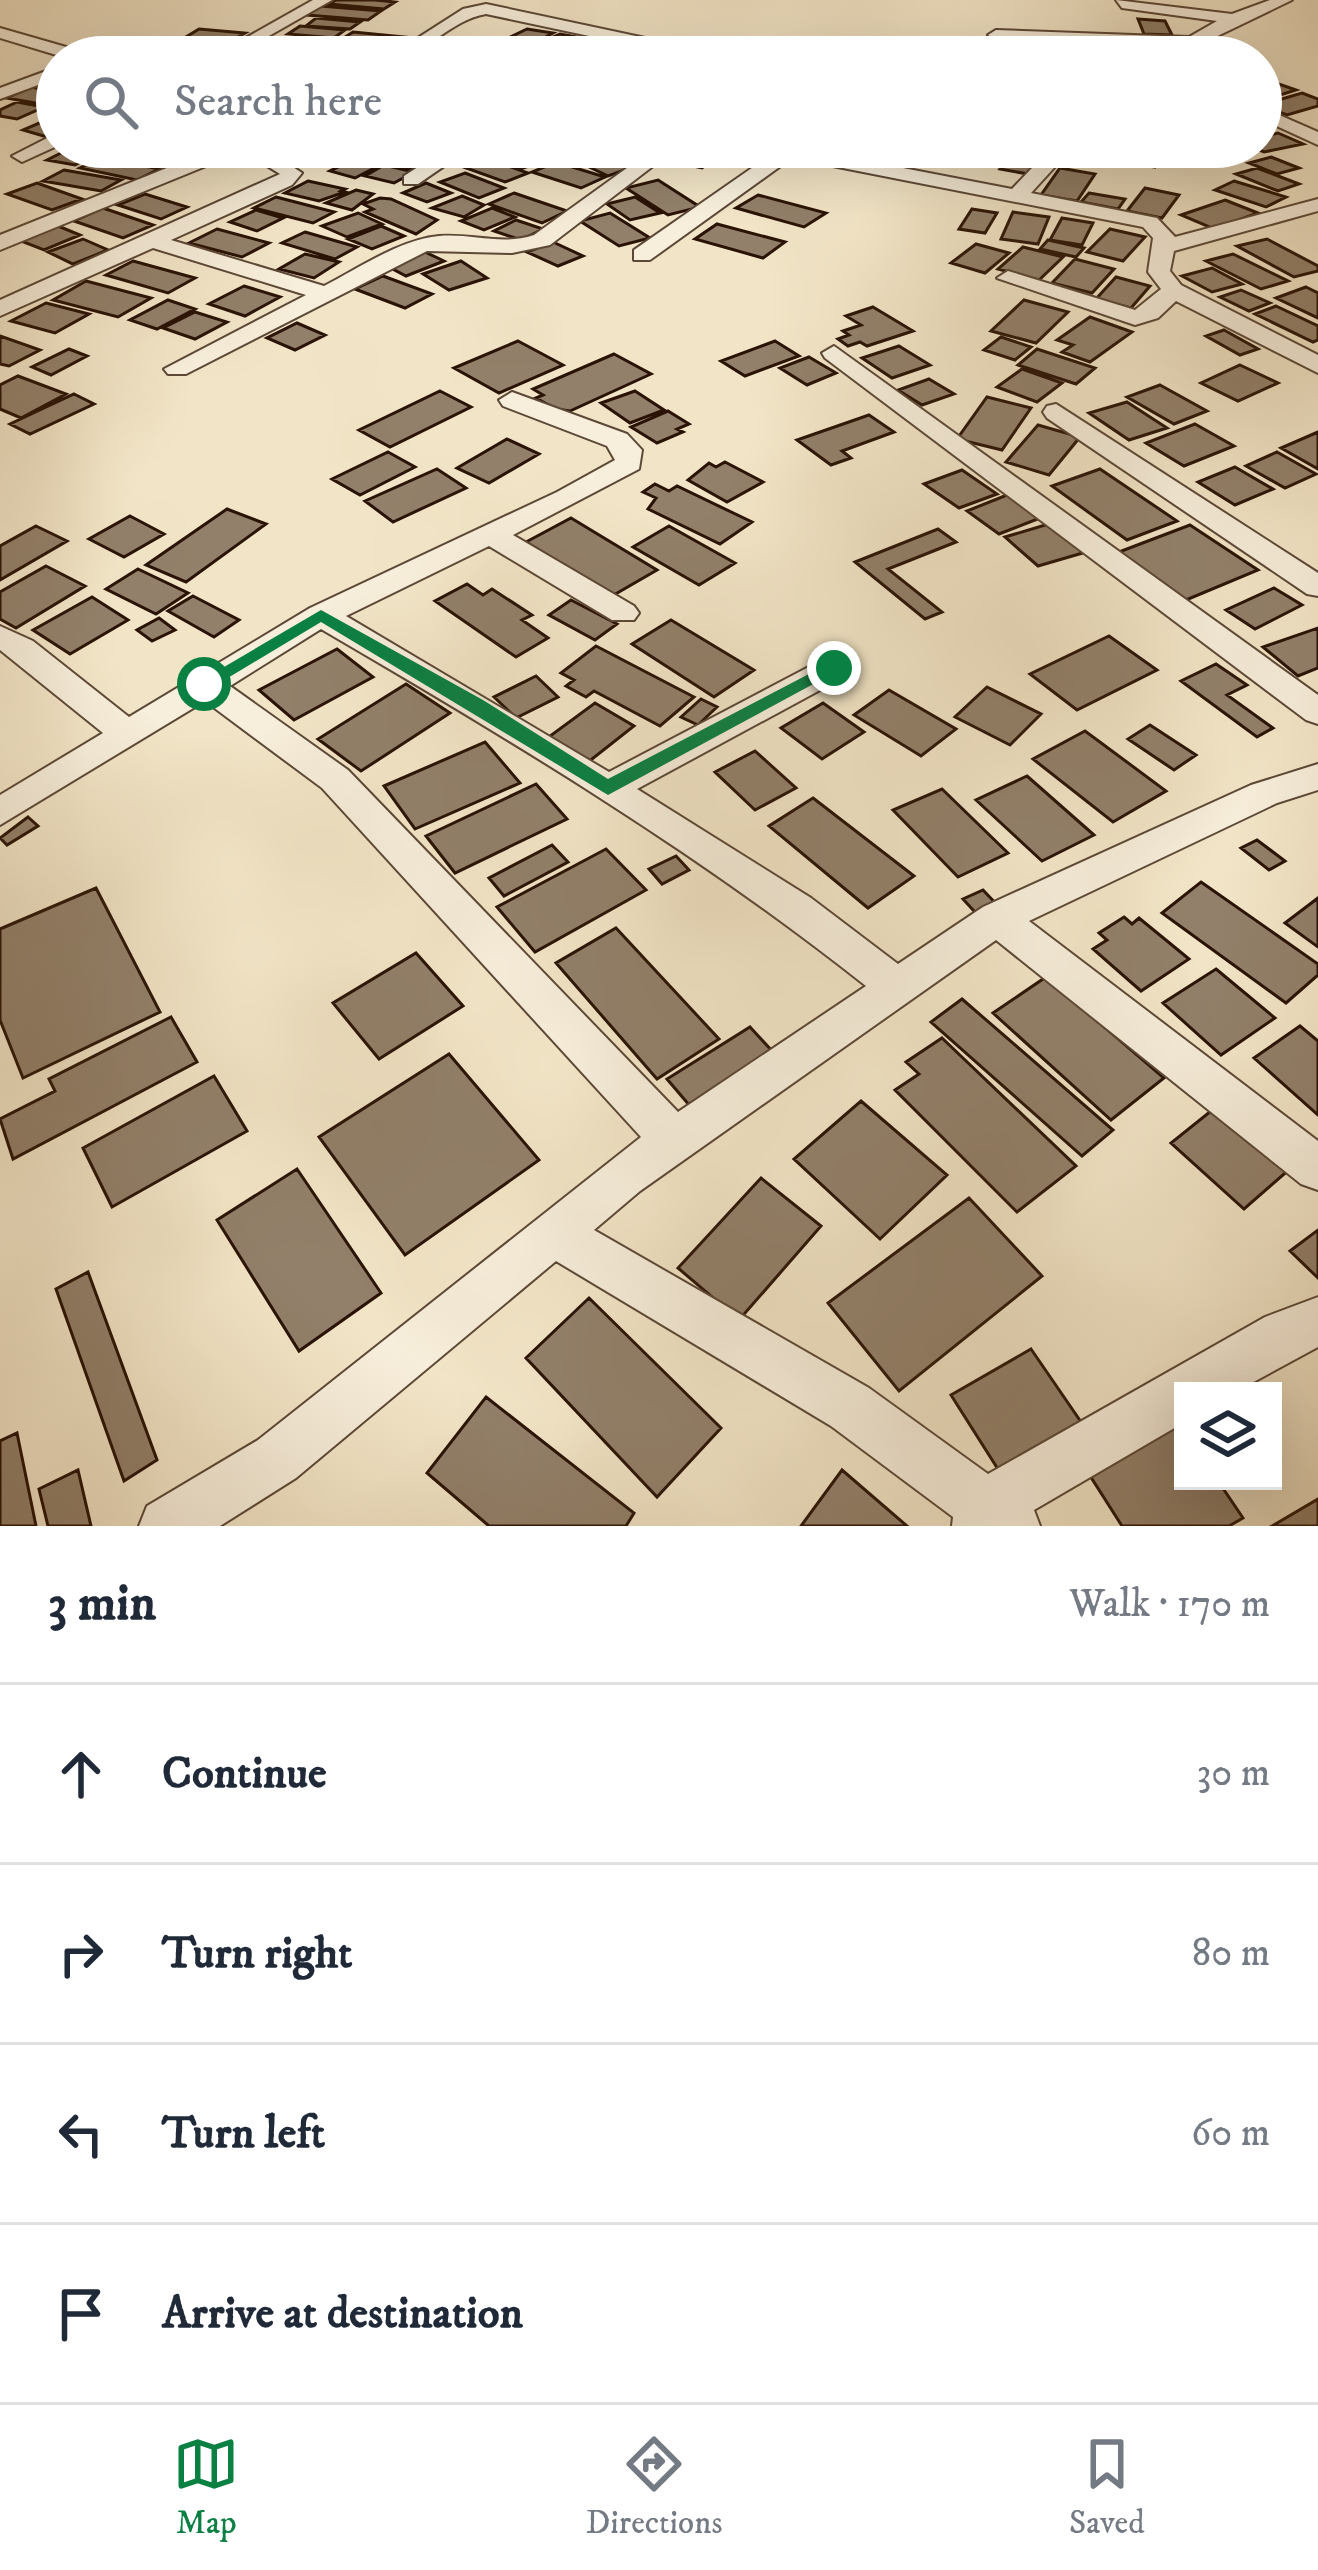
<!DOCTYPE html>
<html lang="en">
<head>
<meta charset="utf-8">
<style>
  body { margin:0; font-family:"IM FELL DW Pica",serif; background:#f6f6f7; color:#1f2937 }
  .controls { position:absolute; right:36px; bottom:36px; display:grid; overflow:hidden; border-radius:0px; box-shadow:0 12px 48px #0002 }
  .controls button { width:108px; height:108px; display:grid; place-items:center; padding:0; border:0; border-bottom:3px solid #e0e1e3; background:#fff; color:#1f2937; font:60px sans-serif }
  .stop { position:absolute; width:36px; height:36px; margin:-27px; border:9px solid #0b8043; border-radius:50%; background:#fff }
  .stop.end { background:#0b8043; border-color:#fff; box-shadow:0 3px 12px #0008 }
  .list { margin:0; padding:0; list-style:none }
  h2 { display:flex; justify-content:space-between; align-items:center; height:156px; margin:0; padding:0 48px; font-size:51px }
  h2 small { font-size:39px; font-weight:400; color:#747a83 }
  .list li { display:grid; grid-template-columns:78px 1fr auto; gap:36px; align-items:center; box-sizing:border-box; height:180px; padding:0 48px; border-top:3px solid #e0e1e3 }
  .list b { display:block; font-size:45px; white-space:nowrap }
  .list em { font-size:39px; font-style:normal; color:#747a83 }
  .icon { flex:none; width:66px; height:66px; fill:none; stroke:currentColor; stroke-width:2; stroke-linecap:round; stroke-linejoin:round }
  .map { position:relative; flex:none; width:1318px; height:1526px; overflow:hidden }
  .search { position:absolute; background:#fff; box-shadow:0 12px 48px #0002; left:36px; right:36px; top:36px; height:132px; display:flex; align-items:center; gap:30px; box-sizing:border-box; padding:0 42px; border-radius:66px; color:#747a83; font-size:45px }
  .sheet { height:876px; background:#fff }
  nav { display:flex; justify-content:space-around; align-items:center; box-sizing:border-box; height:168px; border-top:3px solid #e0e1e3; background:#fff; font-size:33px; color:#747a83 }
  nav a { display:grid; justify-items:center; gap:6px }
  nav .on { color:#0b8043 }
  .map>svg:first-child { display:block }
  .building { fill:#92806a; stroke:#2a1305; stroke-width:3 }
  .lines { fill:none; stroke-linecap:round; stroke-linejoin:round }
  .minor-casing { stroke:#5c4836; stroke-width:4 }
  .minor { fill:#f7eedb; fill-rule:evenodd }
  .route { fill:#0b8043 }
</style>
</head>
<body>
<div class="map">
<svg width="1318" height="1526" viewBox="0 0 1318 1526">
  <rect width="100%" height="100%" fill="#f2e5c7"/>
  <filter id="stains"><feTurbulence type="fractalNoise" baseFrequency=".00167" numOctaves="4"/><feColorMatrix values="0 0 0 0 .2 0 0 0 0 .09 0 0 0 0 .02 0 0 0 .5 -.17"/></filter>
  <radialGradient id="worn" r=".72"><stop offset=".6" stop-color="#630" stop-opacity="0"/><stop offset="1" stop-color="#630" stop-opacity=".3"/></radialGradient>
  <path class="building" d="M336,0H375L395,2L384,9L329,4Z
    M320,6L381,11L368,20L307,15Z
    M316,18L360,22L350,29L306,26Z
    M1138,19L1165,21L1172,35L1144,34Z
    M300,26L345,30L334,38L288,34Z
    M199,29L245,33L231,41L186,37Z
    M527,29L553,33L531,45L504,40Z
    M353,32L405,37L392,46L339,41Z
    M560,34L614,44L597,53L542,42Z
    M336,42L388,47L376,56L324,50Z
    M624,43L647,47L628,57H596Z
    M1270,81L1296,90L1261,101V84Z
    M31,87L57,92V100L46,105L7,98Z
    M1302,93L1318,99V106L1287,115L1261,105Z
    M17,102L44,107L17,119L0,116V110Z
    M53,117L57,118V135L50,138L23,130Z
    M1278,133L1303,144L1264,152L1252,147H1261V137Z
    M73,147L101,152L75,165L47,160Z
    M365,147H400L402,148L377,160L351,153Z
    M492,147H510L545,160L521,169L477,152Z
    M587,147H641L647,149L626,159Z
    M689,147H729L702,168L669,161Z
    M1085,147H1131L1164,152L1155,167L1079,154Z
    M402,151H421L438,155L413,169L382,161Z
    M608,156L633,167L608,176L583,164Z
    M102,157L159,169L137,180L80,168Z
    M1271,157L1299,168L1277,174L1249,163Z
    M357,158L382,164L355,178L330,171Z
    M489,159L528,173L505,182L466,168Z
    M1008,159L1036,163L1028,174L1000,169Z
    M556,162L605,177L581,188L532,172Z
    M384,165L414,172L394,183L365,176Z
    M1060,168L1095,174L1077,201L1041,195Z
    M1257,168L1299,184L1278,191L1236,174Z
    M64,170L121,180L101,191L43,181Z
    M465,173L504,188L479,198L440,182Z
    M658,180L700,207L668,215L626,188Z
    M308,181L345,189L341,191L345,192L319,201L285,193Z
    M1234,181L1286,197L1266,207L1215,190Z
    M37,183L82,199L52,210L7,194Z
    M426,183L451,193L427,202L403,193Z
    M1145,188L1179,195L1162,218L1127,211Z
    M356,190L373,194L352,210L326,203Z
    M514,193L567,211L542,223L489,204Z
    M1089,193L1125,199L1118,209L1081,202Z
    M145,194L187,207L161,219L118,205Z
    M758,195L826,213L804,227L736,208Z
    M462,196L484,205L464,217L432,208Z
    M276,197L334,212L313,223L254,208Z
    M635,197L660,213L630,220L607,204Z
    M380,198L391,199L437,220L416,234L365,212L373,209L363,204Z
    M1225,200L1258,213L1214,229L1181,215Z
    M103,208L153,225L123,238L74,221Z
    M492,208L515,217L484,230L461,221Z
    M972,209L997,213L985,233L959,229Z
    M256,210L283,218L257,231L230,222Z
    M1013,212L1049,217L1038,244L1001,239Z
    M358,213L382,224L347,237L322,226Z
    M610,213L650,238L619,246L580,221Z
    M1062,218L1093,223L1082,245L1050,240Z
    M516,220L543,229L521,240L494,231Z
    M717,224L785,242L763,258L695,239Z
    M58,226L80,235L44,250L21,241Z
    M381,226L404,236L372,249L348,239Z
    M217,229L269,243L242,257L189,243Z
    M1110,229L1145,237L1123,261L1087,252Z
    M305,232L357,247L335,259L282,243Z
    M83,239L108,250L73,264L48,252Z
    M1267,239L1318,266V271L1294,277L1237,246Z
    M1048,240L1084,248L1076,257L1040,249Z
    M553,242L583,256L558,266L527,252Z
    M976,244L1009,253L985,273L951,263Z
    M1023,247L1063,257L1039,280L998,269Z
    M425,252L444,261L406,276L387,266Z
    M305,254L339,262L314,278L279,269Z
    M1233,254L1288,281L1261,289L1206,261Z
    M1075,259L1114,269L1092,293L1052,283Z
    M133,261L195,278L168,293L106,275Z
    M461,261L487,278L449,290L423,274Z
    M1212,268L1242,284L1212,292L1182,276Z
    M383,276L432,294L405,308L355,289Z
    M1116,277L1150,286L1131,308L1096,299Z
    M86,281L151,298L118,317L53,300Z
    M244,286L280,297L245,316L209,304Z
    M1306,287L1318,293V318L1276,298Z
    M1241,290L1270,303L1249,311L1220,297Z
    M168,300L195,309L157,329L130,320Z
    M1024,300L1068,312L1036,343L991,331Z
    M46,303L89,314L55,333L11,321Z
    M1276,306L1318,326V340L1313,342L1255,314Z
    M873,307L913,331L867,346L860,342L848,346L838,339L849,335L843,331L861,325L846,316Z
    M195,312L227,322L195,339L163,328Z
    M1090,317L1132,332L1090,362L1062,352L1073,345L1057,340Z
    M297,323L325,335L295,350L267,338Z
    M1224,330L1258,349L1240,355L1206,336Z
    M0,336L40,350L9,366L0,364Z
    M1001,337L1031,347L1015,360L984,350Z
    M518,341L563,365L499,393L454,368Z
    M775,341L799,356L745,376L721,361Z
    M899,346L930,365L892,378L862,358Z
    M69,349L87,356L51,375L32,367Z
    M1037,349L1095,368L1076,384L1018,365Z
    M614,354L651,374L570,411L556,409L536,398L543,395L533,389Z
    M809,357L836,373L807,385L780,368Z
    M1240,365L1278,383L1238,401L1201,383Z
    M1022,369L1062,383L1037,402L997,387Z
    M18,376L66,394L21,418L0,409V385Z
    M929,379L954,394L922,405L898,390Z
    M1160,385L1207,411L1174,424L1127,397Z
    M440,391L471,407L390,447L359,430Z
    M635,391L664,410L630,423L601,403Z
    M74,394L94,404L30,434L10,424Z
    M987,397L1031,408L1002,450L957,439Z
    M1127,402L1167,428L1129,440L1089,413Z
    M668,411L689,424L677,429L683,432L657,443L631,427Z
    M869,415L894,432L842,451L851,458L831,465L797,440Z
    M1195,424L1234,446L1184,466L1146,443Z
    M1038,425L1080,437L1049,475L1006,462Z
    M1318,432V469L1281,448Z
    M507,439L539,454L489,483L457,468Z
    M388,452L415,467L360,495L332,479Z
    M1277,452L1316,474L1285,488L1246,466Z
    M725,462L763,482L727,502L688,480L709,463L716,467Z
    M1235,467L1273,489L1235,505L1198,482Z
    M437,469L466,488L393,522L365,501Z
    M1100,469L1177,521L1127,540L1052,486Z
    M962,470L997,494L959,508L924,484Z
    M655,484L669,491L677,486L752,522L720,544L648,509L656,498L643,492Z
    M1007,495L1040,518L999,534L967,511Z
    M227,509L266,524L186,582L146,565Z
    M130,516L164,534L124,557L89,539Z
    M571,518L657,570L612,596L526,542Z
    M1052,523L1086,552L1038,566L1005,537Z
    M1190,525L1258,570L1186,600L1119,552Z
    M36,526L67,541L0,580V546Z
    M669,526L735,563L699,585L633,547Z
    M938,529L956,542L888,569L942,612L925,619L855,562Z
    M46,566L85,586L16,628L0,619V592Z
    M138,569L188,593L156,614L106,589Z
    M467,584L483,595L492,589L532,615L522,620L548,638L516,657L435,601Z
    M1274,588L1302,605L1255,629L1226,610Z
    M193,596L239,620L214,637L168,611Z
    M92,597L128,620L70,654L33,630Z
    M571,600L617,624L595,640L549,615Z
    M159,618L175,630L152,641L137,630Z
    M671,620L754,670L714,697L632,644Z
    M1318,628V668L1298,676L1263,647Z
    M1109,636L1157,670L1077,710L1030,674Z
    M596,646L694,697L660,726L594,691L586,697L566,686L574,680L561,673Z
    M337,649L373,677L294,720L259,690Z
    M1216,664L1247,685L1227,695L1273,728L1257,737L1181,681Z
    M536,676L558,697L516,718L494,697Z
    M406,684L450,713L361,771L318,739Z
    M987,687L1041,714L1010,745L955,717Z
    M889,690L956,729L921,756L854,715Z
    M701,699L717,707L698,725L681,717Z
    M595,703L634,726L587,763L546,739Z
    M823,703L864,732L822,759L781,728Z
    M1150,725L1196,755L1174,770L1128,739Z
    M1085,731L1166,791L1113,822L1033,759Z
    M485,742L520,783L415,829L384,786Z
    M755,751L796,788L755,810L715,772Z
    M1027,776L1094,835L1042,861L976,800Z
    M536,784L567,819L455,873L426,836Z
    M942,789L1008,853L958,877L893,810Z
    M813,798L914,876L868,908L769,826Z
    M28,817L38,826L7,845L0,838Z
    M1257,840L1285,861L1269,870L1241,848Z
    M552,845L568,862L504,896L489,878Z
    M606,849L646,890L535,952L497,907Z
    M676,856L689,870L662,884L649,869Z
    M1201,882L1318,964V975L1286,1003L1162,913Z
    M96,888L160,1012L23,1078L0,1020V929Z
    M983,890L1003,911L983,921L963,899Z
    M1318,898V947L1285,923Z
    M1124,917L1132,924L1139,918L1189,959L1141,991L1093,949L1107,940L1099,933Z
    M616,928L719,1039L657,1079L556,963Z
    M416,953L463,1006L379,1059L333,1003Z
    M1216,969L1275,1018L1221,1055L1163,1003Z
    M1046,977L1164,1078L1111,1120L993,1013Z
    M962,999L1113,1130L1082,1156L931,1022Z
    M171,1017L197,1062L13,1159L0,1119L55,1091L49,1079Z
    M1300,1026L1318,1041V1115L1254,1058Z
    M750,1027L773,1052L690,1106L667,1079Z
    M942,1038L1076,1166L1017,1212L895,1090L919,1074L906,1062Z
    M449,1054L539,1160L405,1255L319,1137Z
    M214,1076L247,1131L112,1207L83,1148Z
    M1226,1099L1299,1161L1244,1209L1171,1143Z
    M861,1101L947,1175L880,1239L794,1159Z
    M297,1169L381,1293L299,1351L217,1220Z
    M761,1178L821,1226L739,1320L678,1268Z
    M969,1198L1042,1276L899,1391L828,1303Z
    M1318,1230V1278L1290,1251Z
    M88,1272L157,1460L124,1481L56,1289Z
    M589,1298L721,1428L657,1497L526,1358Z
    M1031,1349L1090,1435L1008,1485L951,1395Z
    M486,1397L634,1513L626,1526H489L427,1473Z
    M1178,1423L1183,1430V1481H1218L1243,1518L1229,1526H1122L1087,1471Z
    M17,1433L36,1526H0V1441Z
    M78,1470L91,1526H48L39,1489Z
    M842,1470L907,1526H801Z
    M1318,1499V1526H1272Z"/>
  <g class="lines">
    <defs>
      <path id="minor" d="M313,0H332L232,57H212Z
        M1116,0L1232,14L1270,0H1292L1201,44L1203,57H1187L1185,47L996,40L988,35L996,30L1189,37L1217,21L1122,8Z
        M486,4L711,52L719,57H688L486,14C449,20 426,57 388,57L463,9Z
        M0,28L87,53L89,57H63L0,38Z
        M947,41L955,46C943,57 928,57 912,57Z
        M57,67V78L0,99V88Z
        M1261,107L1318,132V145L1261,119Z
        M57,133V146L22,162L12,156Z
        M219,147H263L302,173L292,185L171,240L324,286C359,268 399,240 439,236C471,233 502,246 534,235L656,147H678L550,245L512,253L427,251L186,374H168L164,369L306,295L153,248L0,316V300L280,174L243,151L0,250V235Z
        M449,147H472L418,184H404V176Z
        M754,147H794L1012,189L1052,147H1073L1031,193L1157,218L1175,237L1318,199V211L1174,251L1170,271L1181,285L1318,355V373L1176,301L1158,318L1135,325L997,278L1008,271L1135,310L1161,289L1148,272L1153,238L1143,227L792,158L650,260H634V250L772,154Z
        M834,346L1318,695V724L1306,720L825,358L822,353Z
        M512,392L627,434L642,450L639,469L513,535L634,606L639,613L634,620H612L489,546L346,616L609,772L822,660H846L851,668L846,676L637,789L811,898L898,964L983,907L1251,785L1318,764V790L1277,803L1029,921L1318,1141V1190L1301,1184L996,940L640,1191L594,1230L869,1388L988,1474L1265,1317L1318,1297V1347L1237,1391H1183V1423L1034,1510L1040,1526H952L953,1517L831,1426L556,1261L296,1478L220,1526H139L147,1506L258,1440L641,1137L322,788L205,701L0,825V795L103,733L0,650V626L33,641L129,717L310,608L557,492L615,460L607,446L503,406L499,400ZM321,629C508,738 696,851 866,986L678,1112L348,770L230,686Z
        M1056,404L1318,573V596L1307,594L1047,418L1043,412L1047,406Z"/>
    </defs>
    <use href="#minor" class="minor-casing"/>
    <use href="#minor" class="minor"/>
  </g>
  <path class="route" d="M321,610L483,700L608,779L828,664L843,668L608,795L321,622L211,688L195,684Z"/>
  <rect width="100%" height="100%" filter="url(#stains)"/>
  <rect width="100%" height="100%" fill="url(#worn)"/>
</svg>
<div class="controls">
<button><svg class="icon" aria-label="layers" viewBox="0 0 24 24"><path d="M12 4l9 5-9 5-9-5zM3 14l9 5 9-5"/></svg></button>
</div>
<div class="stop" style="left:204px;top:684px"></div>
<div class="stop end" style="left:834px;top:668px"></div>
<div class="search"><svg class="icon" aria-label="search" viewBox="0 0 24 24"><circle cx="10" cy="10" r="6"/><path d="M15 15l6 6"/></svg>Search here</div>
</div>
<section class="sheet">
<h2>3 min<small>Walk · 170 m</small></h2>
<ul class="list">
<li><svg class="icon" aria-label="ahead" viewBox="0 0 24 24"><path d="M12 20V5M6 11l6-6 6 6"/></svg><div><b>Continue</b></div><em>30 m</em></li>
<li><svg class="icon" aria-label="right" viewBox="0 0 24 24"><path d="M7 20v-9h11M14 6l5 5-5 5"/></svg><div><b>Turn right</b></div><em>80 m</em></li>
<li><svg class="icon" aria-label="left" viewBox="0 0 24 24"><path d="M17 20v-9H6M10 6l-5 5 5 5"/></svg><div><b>Turn left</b></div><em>60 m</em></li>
<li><svg class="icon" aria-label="arrive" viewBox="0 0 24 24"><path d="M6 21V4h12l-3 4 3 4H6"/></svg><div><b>Arrive at destination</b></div></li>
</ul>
</section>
<nav>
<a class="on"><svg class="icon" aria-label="map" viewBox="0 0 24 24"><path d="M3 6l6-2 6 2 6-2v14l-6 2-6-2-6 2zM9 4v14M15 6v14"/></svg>Map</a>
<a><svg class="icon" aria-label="directions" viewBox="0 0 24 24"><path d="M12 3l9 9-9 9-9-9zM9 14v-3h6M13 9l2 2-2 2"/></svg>Directions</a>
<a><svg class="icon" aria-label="saved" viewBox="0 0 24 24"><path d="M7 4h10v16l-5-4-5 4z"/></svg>Saved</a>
</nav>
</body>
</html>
